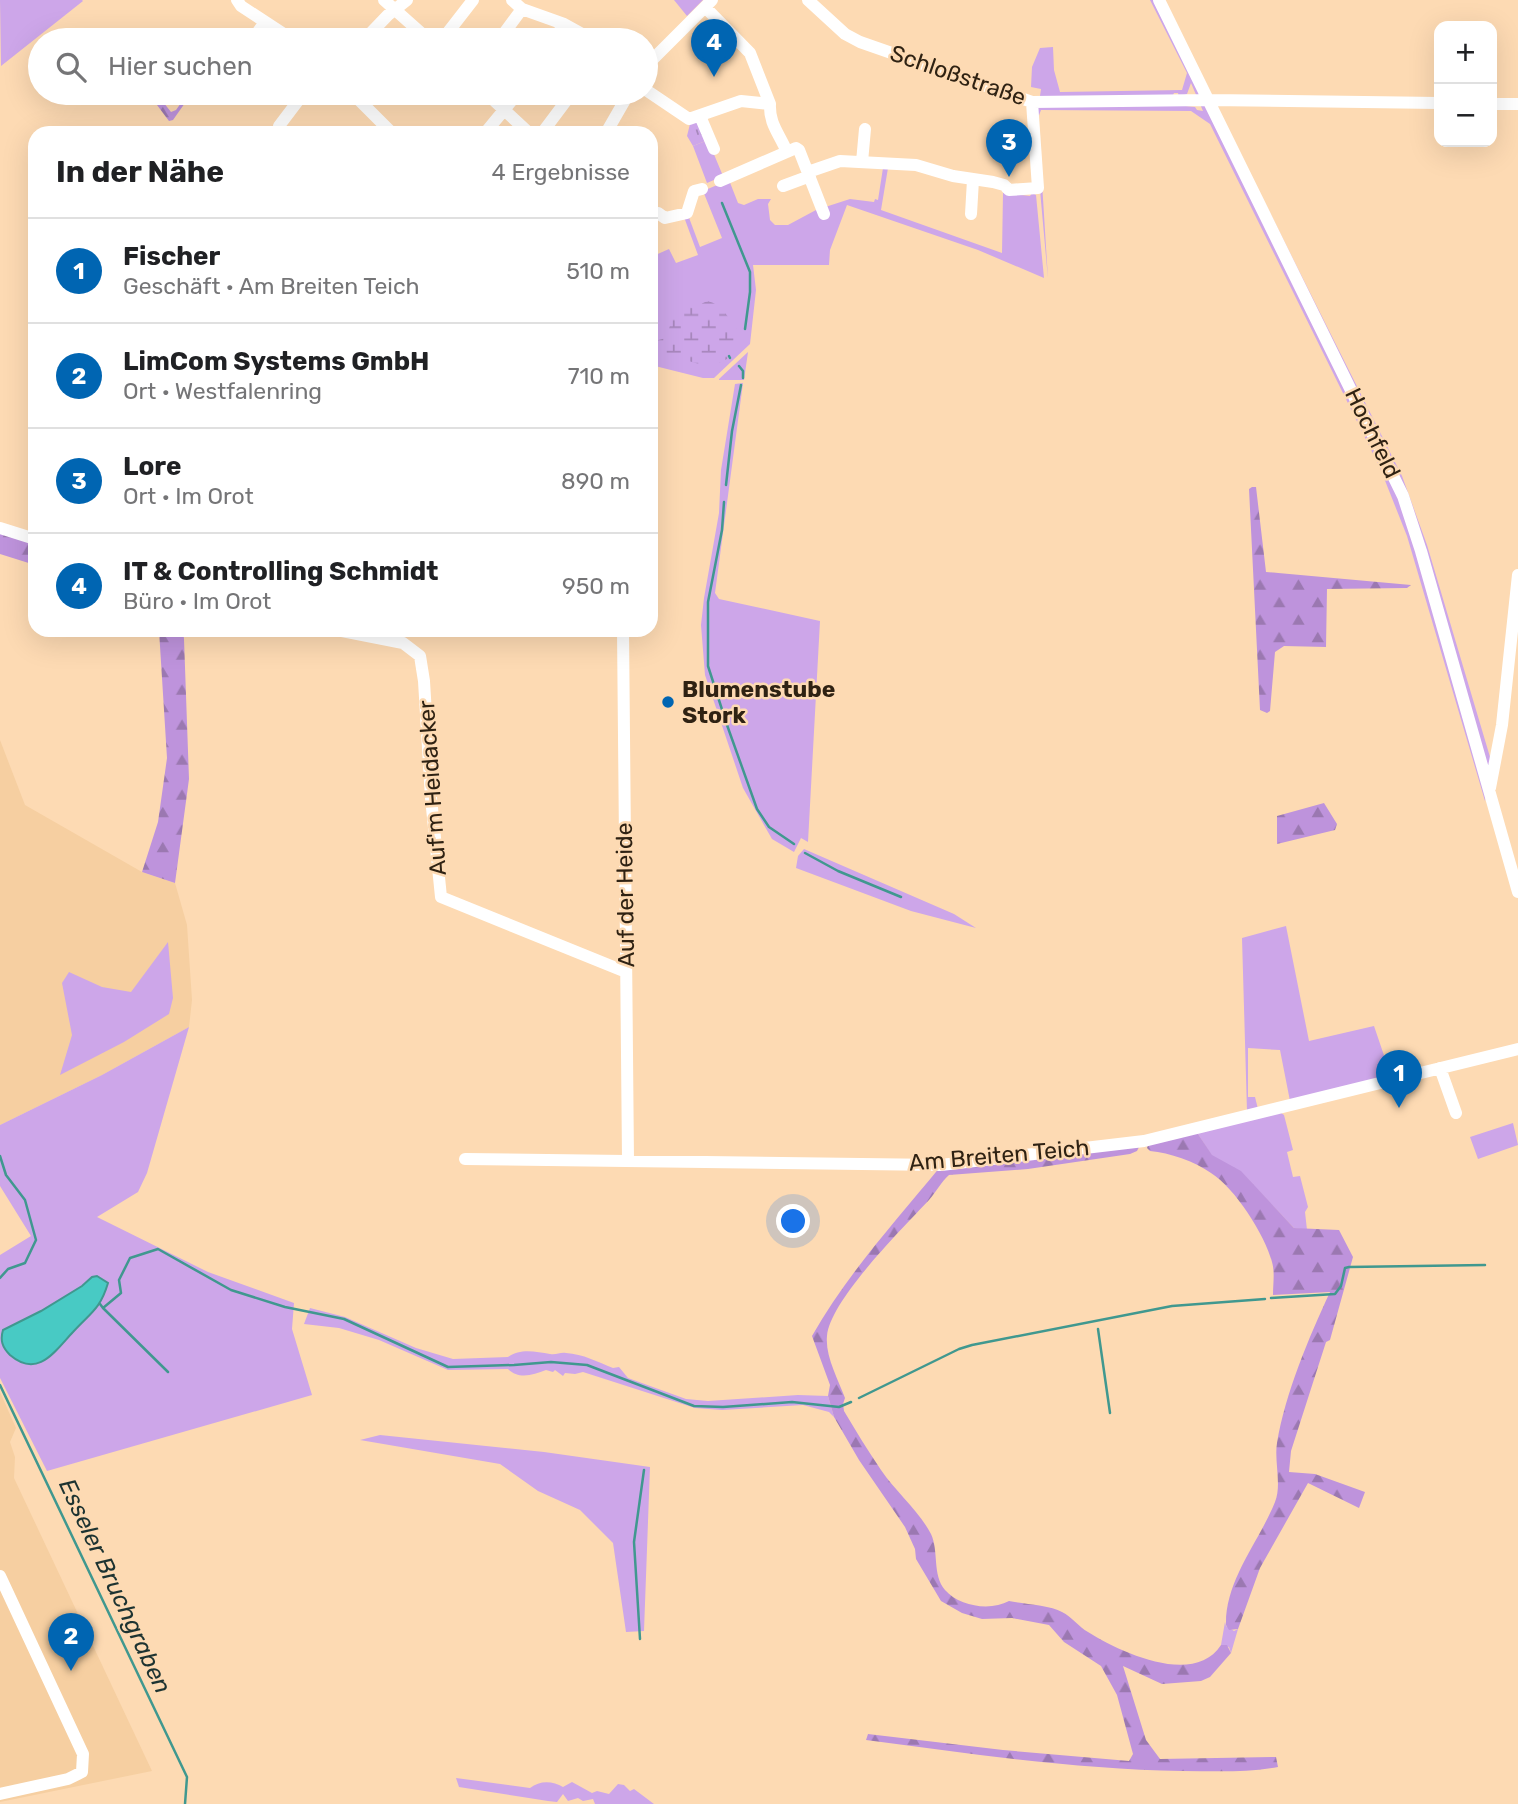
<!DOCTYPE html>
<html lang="de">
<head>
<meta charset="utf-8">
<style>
  body { margin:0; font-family:Rubik,sans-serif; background:#f6f6f6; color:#202124 }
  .controls { position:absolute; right:21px; top:21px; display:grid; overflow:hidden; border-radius:14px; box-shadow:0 7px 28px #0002 }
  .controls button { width:63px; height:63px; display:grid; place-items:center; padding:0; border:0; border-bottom:2px solid #e0e0e0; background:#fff; color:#202124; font:35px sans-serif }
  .you { position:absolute; left:794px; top:1222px; width:24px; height:24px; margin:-18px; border:5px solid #fff; border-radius:50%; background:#1a73e8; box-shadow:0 0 0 10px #1a73e833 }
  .badge { display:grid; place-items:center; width:46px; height:46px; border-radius:50%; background:#0065b2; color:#fff; font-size:23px; font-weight:700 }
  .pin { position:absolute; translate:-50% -58px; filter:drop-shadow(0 2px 4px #0008) }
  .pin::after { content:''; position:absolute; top:37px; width:24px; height:21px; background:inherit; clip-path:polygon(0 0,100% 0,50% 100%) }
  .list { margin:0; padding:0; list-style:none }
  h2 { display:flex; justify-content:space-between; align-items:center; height:91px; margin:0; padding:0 28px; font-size:30px }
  h2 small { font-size:23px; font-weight:400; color:#757577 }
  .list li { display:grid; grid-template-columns:46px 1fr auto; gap:21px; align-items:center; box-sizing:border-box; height:105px; padding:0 28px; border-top:2px solid #e0e0e0 }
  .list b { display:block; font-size:26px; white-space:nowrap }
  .list p { margin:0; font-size:23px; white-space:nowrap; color:#757577 }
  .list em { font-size:23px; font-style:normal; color:#757577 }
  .icon { flex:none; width:38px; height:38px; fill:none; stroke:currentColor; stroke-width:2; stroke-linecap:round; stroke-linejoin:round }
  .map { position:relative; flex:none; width:1518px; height:1804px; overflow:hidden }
  .search { position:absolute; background:#fff; box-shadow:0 7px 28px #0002; left:28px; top:28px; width:630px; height:77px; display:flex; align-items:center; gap:18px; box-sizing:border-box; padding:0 24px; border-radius:38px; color:#757577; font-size:26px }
  .panel { position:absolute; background:#fff; box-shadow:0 7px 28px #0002; left:28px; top:126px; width:630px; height:511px; border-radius:21px }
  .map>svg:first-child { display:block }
  .built { fill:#f6cfa1 }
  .grass { fill:#cda6e9 }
  .forest { fill:url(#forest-firs) }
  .wetland { fill:url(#wetland-marsh) }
  .park { fill:url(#park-tufts) }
  .water { fill:#48cac4; stroke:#40988f; stroke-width:2 }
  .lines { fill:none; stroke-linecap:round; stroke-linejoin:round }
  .stream { stroke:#40988f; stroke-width:2.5 }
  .minor { stroke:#fff; stroke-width:12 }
  .poi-dot { fill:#0065b2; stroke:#fddab3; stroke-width:2.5 }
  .labels { text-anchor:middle; stroke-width:5; stroke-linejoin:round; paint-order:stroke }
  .street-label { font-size:23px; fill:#2f2213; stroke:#fddab3 }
  .poi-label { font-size:23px; font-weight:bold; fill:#2f2213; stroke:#fddab3; text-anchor:start }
  .water-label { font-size:24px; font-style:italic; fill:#1d3331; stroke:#fddab3 }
</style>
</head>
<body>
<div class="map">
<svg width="1518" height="1804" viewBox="0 0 1518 1804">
  <defs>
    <pattern id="forest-firs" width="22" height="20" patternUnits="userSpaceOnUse" patternTransform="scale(1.75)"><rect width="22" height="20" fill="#be93dc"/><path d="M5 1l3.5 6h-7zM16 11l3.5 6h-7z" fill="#9b78b1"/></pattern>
    <pattern id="wetland-marsh" width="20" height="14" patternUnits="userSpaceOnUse" patternTransform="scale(1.75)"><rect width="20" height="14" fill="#cda6e9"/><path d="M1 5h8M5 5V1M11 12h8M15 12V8" fill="none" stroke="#a787bc"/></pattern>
    <pattern id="park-tufts" width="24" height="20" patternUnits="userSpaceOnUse" patternTransform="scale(1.75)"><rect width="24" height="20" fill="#cda6e9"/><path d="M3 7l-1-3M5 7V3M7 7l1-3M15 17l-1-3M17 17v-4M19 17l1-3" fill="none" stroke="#a787bc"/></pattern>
  </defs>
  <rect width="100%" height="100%" fill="#fddab3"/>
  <path class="built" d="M0,740L25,805L142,872L175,883L187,925L192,1000L189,1027L102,1075L0,1125Z
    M0,1392L16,1428L10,1442L15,1457L14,1478L152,1771L0,1802Z"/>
  <path class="grass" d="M0,0H82L83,1L1,66Z
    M674,0H703L687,16Z
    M1150,0H1163L1402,476L1427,545L1493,767L1485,801L1407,536L1380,468L1210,124L1191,111L1041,110L1038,118L1048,279L1040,190L1036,106L1176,105L1195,107L1197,110L1203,111L1191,83L1187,94L1179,97L1178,93H1174L1172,97L1040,96L1041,89L1031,87L1032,67L1040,48L1053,47L1054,70L1060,92L1182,90L1187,73Z
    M708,140L723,176L707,183L693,146Z
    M883,168H888L881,210L1002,253L1003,193L1030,196L1032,193L1036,195L1044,278L978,250L847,205L830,250L829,265H753L756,290L750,344L714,378H703L651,365V257L669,249L676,263L698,255L684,217L688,215L700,247L722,238L703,191L729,180L738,203L744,205L758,199H771L768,204L770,220L775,225H788L816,210L850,199L874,202L875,199L878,200Z
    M748,352L744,380H719V379Z
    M743,383L715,593L719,599L820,621L808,842L801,838L794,852L772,839L743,788L705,675L701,625L704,598L719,513L721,470L735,384Z
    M804,849L954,914L976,928L911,911L796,868L798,856Z
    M1286,926L1309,1041L1374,1026L1391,1076L1290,1101L1280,1050L1248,1048V1097H1255L1258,1109L1247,1111L1242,938Z
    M168,942L173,998L169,1014L124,1042L60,1075L72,1035L62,983L69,972L102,987L131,992Z
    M189,1027L147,1173L138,1192L97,1217L208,1272L294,1303L292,1329L312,1395L47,1471L0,1378V1255L31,1236L0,1186V1125L102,1075Z
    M1277,1110L1284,1115L1293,1150L1287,1152L1293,1177L1300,1176L1308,1207L1305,1212L1307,1230L1294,1228L1241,1172L1212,1156L1196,1131Z
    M1513,1123L1518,1145L1478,1159L1470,1137Z
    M310,1308L345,1317L416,1348L453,1359L508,1357C521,1348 536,1352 550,1354C557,1355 560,1352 566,1353C583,1354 598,1362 613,1368L619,1367L628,1378L686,1399L708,1401L798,1395L828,1396L834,1417L829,1412L803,1405L722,1410L695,1408L583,1372L575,1374L565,1373L563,1376L555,1370L553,1372L546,1370C533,1375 519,1380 508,1369L448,1370L379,1340L339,1328L304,1324Z
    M380,1435L544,1452L650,1467L644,1631L626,1632L613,1543L580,1510L538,1491L500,1464L360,1440Z
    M1225,1622L1226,1626L1234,1631L1238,1629L1231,1653L1229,1647L1221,1645Z
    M456,1778L530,1788C540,1780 553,1781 563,1787L572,1782L592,1793L597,1791L609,1794L618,1784L624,1785L630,1791L634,1789L654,1804H595L593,1799L583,1801L578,1798L568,1801L563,1794L557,1802L548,1801L459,1787Z"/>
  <path class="forest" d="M148,93H156L171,112L176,110L188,93H192L173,120L169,121Z
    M1252,487H1256L1266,572L1411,585L1407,588L1327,589L1326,647L1284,646L1275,652L1270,711L1267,713L1260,710L1249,489Z
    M0,530L35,541V565L0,554Z
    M159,630H183L184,639L189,779L175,883L142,872L158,822L167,758Z
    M1324,803L1337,824L1335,830L1277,844V816Z
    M1196,1131L1212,1155L1241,1171L1294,1228L1339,1230L1353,1257L1330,1340L1326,1342L1291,1451L1289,1472L1315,1474L1365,1492L1359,1508L1308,1483L1260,1568L1238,1629L1229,1630L1226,1625C1225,1580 1259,1542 1275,1502C1282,1485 1274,1461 1277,1443C1285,1394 1309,1337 1330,1292L1273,1295C1273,1284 1275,1272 1272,1262C1265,1235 1235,1188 1211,1173C1194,1161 1170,1153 1150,1151L1147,1148L1149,1142Z
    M1139,1147L1137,1151L1130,1154L1028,1169L949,1175C941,1182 936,1192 929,1200C903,1228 830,1300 827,1336C825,1356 838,1379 845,1398L843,1404L844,1411C856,1431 868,1451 881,1470C896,1492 919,1511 931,1534C939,1551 932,1575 945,1590C960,1607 991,1611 1009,1601C1024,1604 1050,1605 1062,1612C1072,1617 1079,1627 1088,1632C1120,1652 1194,1687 1221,1645H1227L1231,1653L1210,1677L1201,1681L1162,1684L1123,1666L1146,1740L1160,1759L1276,1757L1278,1767C1246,1773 1214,1771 1182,1771C1076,1769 971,1754 866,1740L868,1734L1003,1750L1129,1761L1133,1754L1117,1695L1101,1666L1064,1642L1049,1625L1012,1618L982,1619L962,1613L941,1601L916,1559L915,1549L905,1527L859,1460L834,1417L828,1396L830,1385L812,1336C847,1274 896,1221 940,1167Z"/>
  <path class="wetland" d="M707,301C722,304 728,318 737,329H745C746,344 729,363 713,364C699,366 687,361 675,354L651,357V342L666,338L676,307L681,305L693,308Z"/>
  <path class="park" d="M700,120L708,140L693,146L687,136L690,124Z"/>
  <path class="water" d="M97,1276L108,1283C100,1310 90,1313 73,1332C55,1351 38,1379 10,1355C2,1347 0,1340 3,1330L41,1311L82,1286L92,1277Z"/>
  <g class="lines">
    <path class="stream" d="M722,203L750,272V292L745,329
      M729,356L730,358
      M739,366L743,371V378
      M726,485L732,431L741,385
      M724,502L722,530L708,602V666L727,725L757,809L769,827L794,844
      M805,853L838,871L901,897
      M0,1156L6,1175L25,1200L36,1240L25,1263L8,1269L0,1278
      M1271,1298L1335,1294L1341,1286L1345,1268L1349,1267L1485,1265
      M100,1304L103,1308L121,1293L119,1280L130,1258L158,1249L231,1290L285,1307L344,1319L448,1367L514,1365L551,1362L587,1365L694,1406L723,1407L792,1402L839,1407L851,1402
      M103,1308L168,1372
      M1098,1329L1110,1413
      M0,1385L187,1777L185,1804
      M859,1398L959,1349L972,1345L1172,1306L1265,1299
      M640,1639L634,1542L644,1470"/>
    <path class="minor" d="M237,0L241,6L293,40
      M384,0L429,40
      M512,0L522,9L564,24L593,40
      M808,0L845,34L860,42L1032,102L1209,100L1439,103
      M1159,0L1403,496L1421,551L1518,892
      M705,7L750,53L770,104
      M252,40L265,22
      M364,40L388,15L407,0
      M442,40L473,0
      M499,40L522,9
      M554,40L564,24
      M646,66L712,0
      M646,90L689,119L741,101L770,104C769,124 779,133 787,152
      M352,93L392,133
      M486,93L529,133
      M1492,104H1518
      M700,116L714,149
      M279,126L304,93
      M485,133L518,93
      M542,133L572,93
      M606,133L629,93
      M862,162L865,129
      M808,172L840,161L916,165L953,176L993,182L1004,185L1009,190L1038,188L1032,102
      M720,181L796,148L799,150L824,214
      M783,186L810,176
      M971,214L973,180
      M651,215L658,213L665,218L687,213L694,191L702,189
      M0,528L35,539
      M337,630L403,643L420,656L424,681L431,798L441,897L626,972
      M623,630L628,1160
      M1490,788L1502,725L1518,575
      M1440,1068L1456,1113
      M465,1159L941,1165L1144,1141L1518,1049
      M0,1576L83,1754L82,1772L68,1779L0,1794"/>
  </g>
  <circle class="poi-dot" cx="668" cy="702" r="7"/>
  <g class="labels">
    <g class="street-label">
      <text transform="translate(958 75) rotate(19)" y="8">Schloßstraße</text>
      <text transform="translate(1373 433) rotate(64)" y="8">Hochfeld</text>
      <text transform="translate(432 788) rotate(-94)" y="8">Auf'm Heidacker</text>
      <text transform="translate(625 895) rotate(-91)" y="8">Auf der Heide</text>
      <text transform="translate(999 1155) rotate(-5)" y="8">Am Breiten Teich</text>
    </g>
    <g class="poi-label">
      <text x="682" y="697">Blumenstube<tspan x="682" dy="26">Stork</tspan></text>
    </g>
    <g class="water-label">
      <text transform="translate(115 1586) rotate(65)" y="8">Esseler Bruchgraben</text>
    </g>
  </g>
</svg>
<div class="controls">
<button>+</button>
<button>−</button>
</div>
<div class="you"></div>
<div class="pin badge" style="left:1399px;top:1108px">1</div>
<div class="pin badge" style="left:71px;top:1671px">2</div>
<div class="pin badge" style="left:1009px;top:177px">3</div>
<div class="pin badge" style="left:714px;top:77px">4</div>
<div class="search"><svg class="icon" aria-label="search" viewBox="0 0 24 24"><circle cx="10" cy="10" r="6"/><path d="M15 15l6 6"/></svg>Hier suchen</div>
<section class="panel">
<h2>In der Nähe<small>4 Ergebnisse</small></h2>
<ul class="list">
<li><span class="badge">1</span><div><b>Fischer</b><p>Geschäft · Am Breiten Teich</p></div><em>510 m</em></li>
<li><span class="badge">2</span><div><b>LimCom Systems GmbH</b><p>Ort · Westfalenring</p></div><em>710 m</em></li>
<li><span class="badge">3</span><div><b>Lore</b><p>Ort · Im Orot</p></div><em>890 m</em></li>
<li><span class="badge">4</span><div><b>IT &amp; Controlling Schmidt</b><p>Büro · Im Orot</p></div><em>950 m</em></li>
</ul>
</section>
</div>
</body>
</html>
